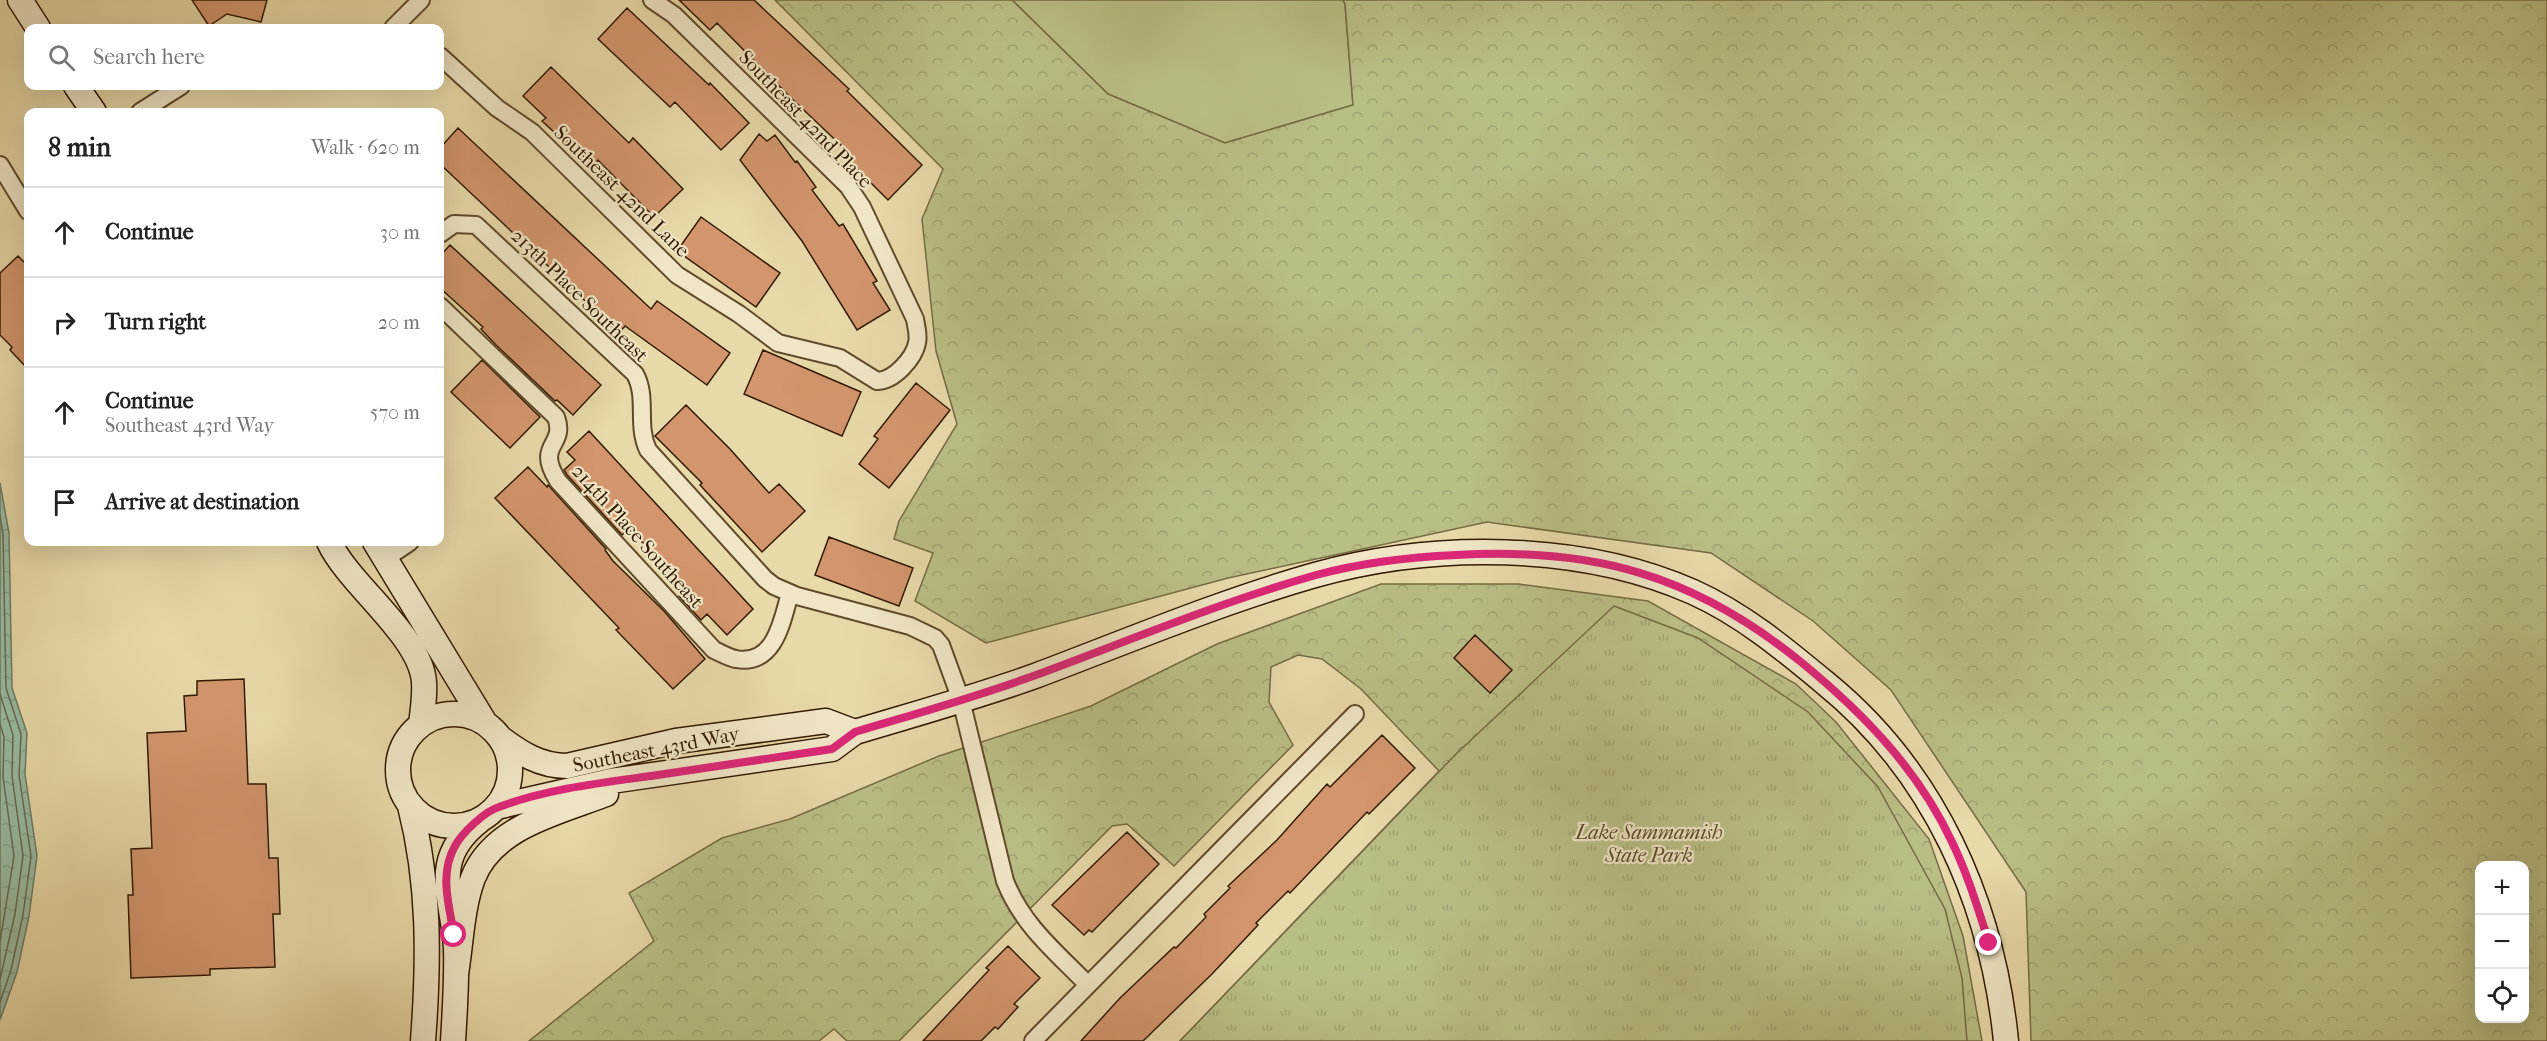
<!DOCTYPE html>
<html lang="en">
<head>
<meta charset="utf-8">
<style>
  body { margin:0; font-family:"IM FELL French Canon",serif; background:#f6f6f6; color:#222 }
  .controls { position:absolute; right:18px; bottom:18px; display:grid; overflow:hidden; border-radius:12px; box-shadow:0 6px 24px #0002 }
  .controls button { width:54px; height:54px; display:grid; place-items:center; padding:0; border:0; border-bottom:2px solid #e0e0e0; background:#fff; color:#222; font:30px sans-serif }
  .stop { position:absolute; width:18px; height:18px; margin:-14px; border:4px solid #db2777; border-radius:50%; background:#fff }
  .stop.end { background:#db2777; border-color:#fff; box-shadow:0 2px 6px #0008 }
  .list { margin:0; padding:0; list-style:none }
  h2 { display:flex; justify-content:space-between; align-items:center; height:78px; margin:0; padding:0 24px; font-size:26px }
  h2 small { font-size:20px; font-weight:400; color:#767676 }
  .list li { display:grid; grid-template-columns:39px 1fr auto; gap:18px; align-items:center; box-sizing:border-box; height:90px; padding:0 24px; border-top:2px solid #e0e0e0 }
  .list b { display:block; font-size:22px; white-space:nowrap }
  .list p { margin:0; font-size:20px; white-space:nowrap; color:#767676 }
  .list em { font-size:20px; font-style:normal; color:#767676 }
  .icon { flex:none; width:33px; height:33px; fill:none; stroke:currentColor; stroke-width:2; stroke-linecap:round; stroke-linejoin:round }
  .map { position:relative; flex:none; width:2547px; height:1041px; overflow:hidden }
  .search { position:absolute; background:#fff; box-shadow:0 6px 24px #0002; left:24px; top:24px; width:420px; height:66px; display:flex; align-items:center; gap:15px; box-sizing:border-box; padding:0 21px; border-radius:12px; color:#767676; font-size:22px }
  .panel { position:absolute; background:#fff; box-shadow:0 6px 24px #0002; left:24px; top:108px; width:420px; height:438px; border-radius:12px }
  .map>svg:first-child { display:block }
  .grass { fill:#b9be85; stroke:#766c43; stroke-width:1.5 }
  .forest { fill:url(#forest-crowns); stroke:#766c43; stroke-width:1.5; fill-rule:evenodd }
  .park { fill:url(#park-tufts); stroke:#766c43; stroke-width:1.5 }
  .water { fill:url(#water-ripples); stroke:#6f7b62; stroke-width:1.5 }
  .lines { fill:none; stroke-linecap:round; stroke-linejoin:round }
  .shore { stroke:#656a52; stroke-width:1.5 }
  .building { fill:#d2956d; stroke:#321a01; stroke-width:1.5 }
  .street-casing { stroke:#604a2b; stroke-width:20 }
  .secondary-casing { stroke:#321a01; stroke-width:27 }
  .street { stroke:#f0e6c6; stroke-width:16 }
  .secondary { stroke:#f0e6c6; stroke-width:24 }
  .route { stroke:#db2777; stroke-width:8 }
  .labels { text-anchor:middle; stroke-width:4.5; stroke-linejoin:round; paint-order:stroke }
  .street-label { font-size:20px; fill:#321a01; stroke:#f0e6c6 }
  .park-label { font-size:20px; font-style:italic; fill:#5a4b29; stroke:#f0e6c6 }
</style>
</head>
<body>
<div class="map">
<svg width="2547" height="1041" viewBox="0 0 2547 1041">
  <defs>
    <pattern id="forest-crowns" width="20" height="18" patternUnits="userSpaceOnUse" patternTransform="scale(1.5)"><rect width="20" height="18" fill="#b9be85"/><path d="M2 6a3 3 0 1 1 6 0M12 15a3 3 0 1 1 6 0" fill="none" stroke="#a0a371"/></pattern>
    <pattern id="park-tufts" width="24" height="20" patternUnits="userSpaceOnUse" patternTransform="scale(1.5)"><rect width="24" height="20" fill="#b9be85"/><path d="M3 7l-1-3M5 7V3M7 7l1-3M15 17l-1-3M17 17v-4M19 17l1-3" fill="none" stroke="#a0a371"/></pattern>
    <pattern id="water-ripples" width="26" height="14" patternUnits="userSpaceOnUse" patternTransform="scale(1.5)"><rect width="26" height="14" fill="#98bba3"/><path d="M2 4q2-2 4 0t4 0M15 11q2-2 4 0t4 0" fill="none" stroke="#83a08b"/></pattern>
  </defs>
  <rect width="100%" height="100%" fill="#e8d9a8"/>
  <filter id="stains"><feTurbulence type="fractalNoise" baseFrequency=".00333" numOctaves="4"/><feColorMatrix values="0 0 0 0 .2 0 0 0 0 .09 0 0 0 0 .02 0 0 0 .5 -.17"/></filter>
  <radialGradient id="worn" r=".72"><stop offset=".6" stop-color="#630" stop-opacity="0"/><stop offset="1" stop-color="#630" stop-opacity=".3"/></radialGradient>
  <path class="grass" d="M1012,0H1343L1345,4L1353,105L1225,143L1108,94Z"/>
  <path class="forest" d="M775,0H1012L1108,94L1225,143L1353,105L1345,4L1343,0H2547V1041H2031L2026,892L1891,690L1813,621L1711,553L1487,522L1228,578L986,643L915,601L933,553L894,539L899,521L957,424L936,351L922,219L943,169ZM2480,866H2524V1018H2480Z
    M1381,584H1519L1648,601L1796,684L1836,722L1929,839L1963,936L1982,1041H1180L1439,771L1361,689L1322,659L1298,655L1271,667L1269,702L1293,745L1174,866L1127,824L1112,826L899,1041H847L834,1029L819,1041H529L654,941L629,893L722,838L790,819L939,756L1091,706L1217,644Z"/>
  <path class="park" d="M1614,606L1698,638L1808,712L1878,787L1945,909L1962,978L1967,1041H1180L1456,754Z"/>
  <path class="water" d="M0,483L9,533L12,688L27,733L25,774L37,856L29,916L17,972L0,1020Z"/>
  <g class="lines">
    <path class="shore" d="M0,516L3,534L6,688L21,734L19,775L31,856L23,915L11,970L0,1002
      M0,694L13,735L12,776L23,856L15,914L0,979
      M0,724L4,737L3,777L14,856L0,942"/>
  </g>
  <path class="building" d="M192,0H267L261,22L227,14L209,26Z
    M679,0H754L849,89L847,91L922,165L888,200L843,155L847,151L789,96L717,23L710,30Z
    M627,8L709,85L710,83L749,123L721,150L675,102L670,107L598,39Z
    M551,67L629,143L633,138L683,189L654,217L598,160L593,166L568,141L566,143L542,121L546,118L523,96Z
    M458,128L651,309L657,301L730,353L707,385L625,326L619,333L440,164V148Z
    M759,134L767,141L775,135L795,162L797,161L816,187L812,190L839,226L843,224L877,281L873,283L890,310L857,330L802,241L740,160Z
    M701,217L780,273L756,307L677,251Z
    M450,245L601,385L573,415L557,400L555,401L496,345L481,329L483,327L440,288V256Z
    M18,256L28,266V369L10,350L12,347L0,335V273Z
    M763,350L861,392L842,436L744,394Z
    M482,360L540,417L510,448L451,392Z
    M916,383L950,410L889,488L859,464L878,439L874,436Z
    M686,405L730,449L769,493L779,484L805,511L762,552L700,485L702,483L655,436Z
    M589,431L753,609L727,635L707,614L701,620L679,596L686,589L645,545L629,529L622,535L567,475L564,470L575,460L567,452Z
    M528,467L547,487L548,485L606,549L605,550L613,561L664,611L705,659L673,689L616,630L619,628L495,498Z
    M829,537L913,568L899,606L815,575Z
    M1475,635L1512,670L1490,693L1454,658Z
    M244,679L248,784H266L269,858H278L280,914H273L275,967L210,969V975L131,978L128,895H133L131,849L152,848L147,733L186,731L184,696L197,695V681Z
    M1382,735L1415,768L1369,814L1367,812L1290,893L1288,891L1256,923L1258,925L1212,974L1143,1041H1081L1120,998L1174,947L1176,948L1206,917L1204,914L1230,888L1228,886L1277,840L1327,784L1330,787Z
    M1127,832L1159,864L1092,932L1089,930L1084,935L1052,905Z
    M1008,946L1040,978L1014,1004L1018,1007L998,1029L995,1027L981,1041H923L989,970L986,968Z"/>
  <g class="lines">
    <defs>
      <path id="street" d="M393,28L421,0
        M440,56L497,108L532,132L677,275L739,314L778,343L840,358L877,381C894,381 914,358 917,343C919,335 916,326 915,319L862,207L848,186L674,15L652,0
        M140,112L181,86
        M0,165L28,211
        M440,234L454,224L476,225L635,374C648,397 636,425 648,450L765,579L774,586L797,596L910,626L935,638L941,645L961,700L1005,881C1023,926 1055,951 1088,985
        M440,306L556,417C567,447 534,443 558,481L714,650C721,653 729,658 736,659C775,666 782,621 790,593
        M385,559L410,542
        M1033,1041L1355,714"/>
      <path id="secondary" d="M20,0L38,28
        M76,86L94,112
        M329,542C349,585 421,636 424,682C425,696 423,710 421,724
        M375,542L485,723
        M398 770a56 56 0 1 1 112 0a56 56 0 1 1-112 0Z
        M499,737C520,753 540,766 567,766L676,741L826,721L855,732
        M410,806C430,884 429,961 423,1041
        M496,807L611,781L832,749L855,732C915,714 976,697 1035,676C1128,641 1220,602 1315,575C1433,542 1580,542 1693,592C1742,614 1783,648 1824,682C1934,771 1992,902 2006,1041
        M456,974C461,943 462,907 473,878C493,826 560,812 606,794
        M453,1041C455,1010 457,979 456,948C453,897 429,860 479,821"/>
    </defs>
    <use href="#street" class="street-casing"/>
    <use href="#secondary" class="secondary-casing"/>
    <use href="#street" class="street"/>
    <use href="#secondary" class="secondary"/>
  </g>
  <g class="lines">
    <path class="route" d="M454,935C449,905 439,874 455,846C462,833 485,811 499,807C547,789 600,783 651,776C711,767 772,758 832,749L855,732C915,714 976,697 1036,675C1128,641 1221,602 1316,575C1361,563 1409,557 1456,555C1593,547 1694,575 1801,662C1862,712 1918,769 1952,842C1968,875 1978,909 1989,943"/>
  </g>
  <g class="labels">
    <g class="street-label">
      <text transform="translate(806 119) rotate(46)" y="7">Southeast 42nd Place</text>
      <text transform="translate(622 191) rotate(44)" y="7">Southeast 42nd Lane</text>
      <text transform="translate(580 295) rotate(44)" y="7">213th Place Southeast</text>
      <text transform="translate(638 536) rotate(48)" y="7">214th Place Southeast</text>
      <text transform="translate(656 749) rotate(-11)" y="7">Southeast 43rd Way</text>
    </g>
    <g class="park-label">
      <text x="1649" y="839">Lake Sammamish<tspan x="1649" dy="23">State Park</tspan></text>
    </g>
  </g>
  <rect width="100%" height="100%" filter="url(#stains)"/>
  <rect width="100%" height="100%" fill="url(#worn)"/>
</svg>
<div class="controls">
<button>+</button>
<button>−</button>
<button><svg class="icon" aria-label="locate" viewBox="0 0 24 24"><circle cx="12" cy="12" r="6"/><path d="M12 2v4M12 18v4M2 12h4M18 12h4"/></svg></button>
</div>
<div class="stop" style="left:454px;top:935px"></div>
<div class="stop end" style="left:1989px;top:943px"></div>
<div class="search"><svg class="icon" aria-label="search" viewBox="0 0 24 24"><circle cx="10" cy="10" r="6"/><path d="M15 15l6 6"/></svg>Search here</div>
<section class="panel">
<h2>8 min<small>Walk · 620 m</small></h2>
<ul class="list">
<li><svg class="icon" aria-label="ahead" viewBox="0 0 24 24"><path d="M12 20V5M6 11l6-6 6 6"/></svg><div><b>Continue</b></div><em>30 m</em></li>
<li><svg class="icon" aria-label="right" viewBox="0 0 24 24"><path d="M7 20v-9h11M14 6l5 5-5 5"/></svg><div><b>Turn right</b></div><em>20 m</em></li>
<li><svg class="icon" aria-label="ahead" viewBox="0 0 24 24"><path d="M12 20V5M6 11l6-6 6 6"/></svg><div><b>Continue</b><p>Southeast 43rd Way</p></div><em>570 m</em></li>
<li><svg class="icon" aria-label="arrive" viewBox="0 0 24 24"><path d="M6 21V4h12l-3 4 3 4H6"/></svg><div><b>Arrive at destination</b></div></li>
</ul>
</section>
</div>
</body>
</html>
